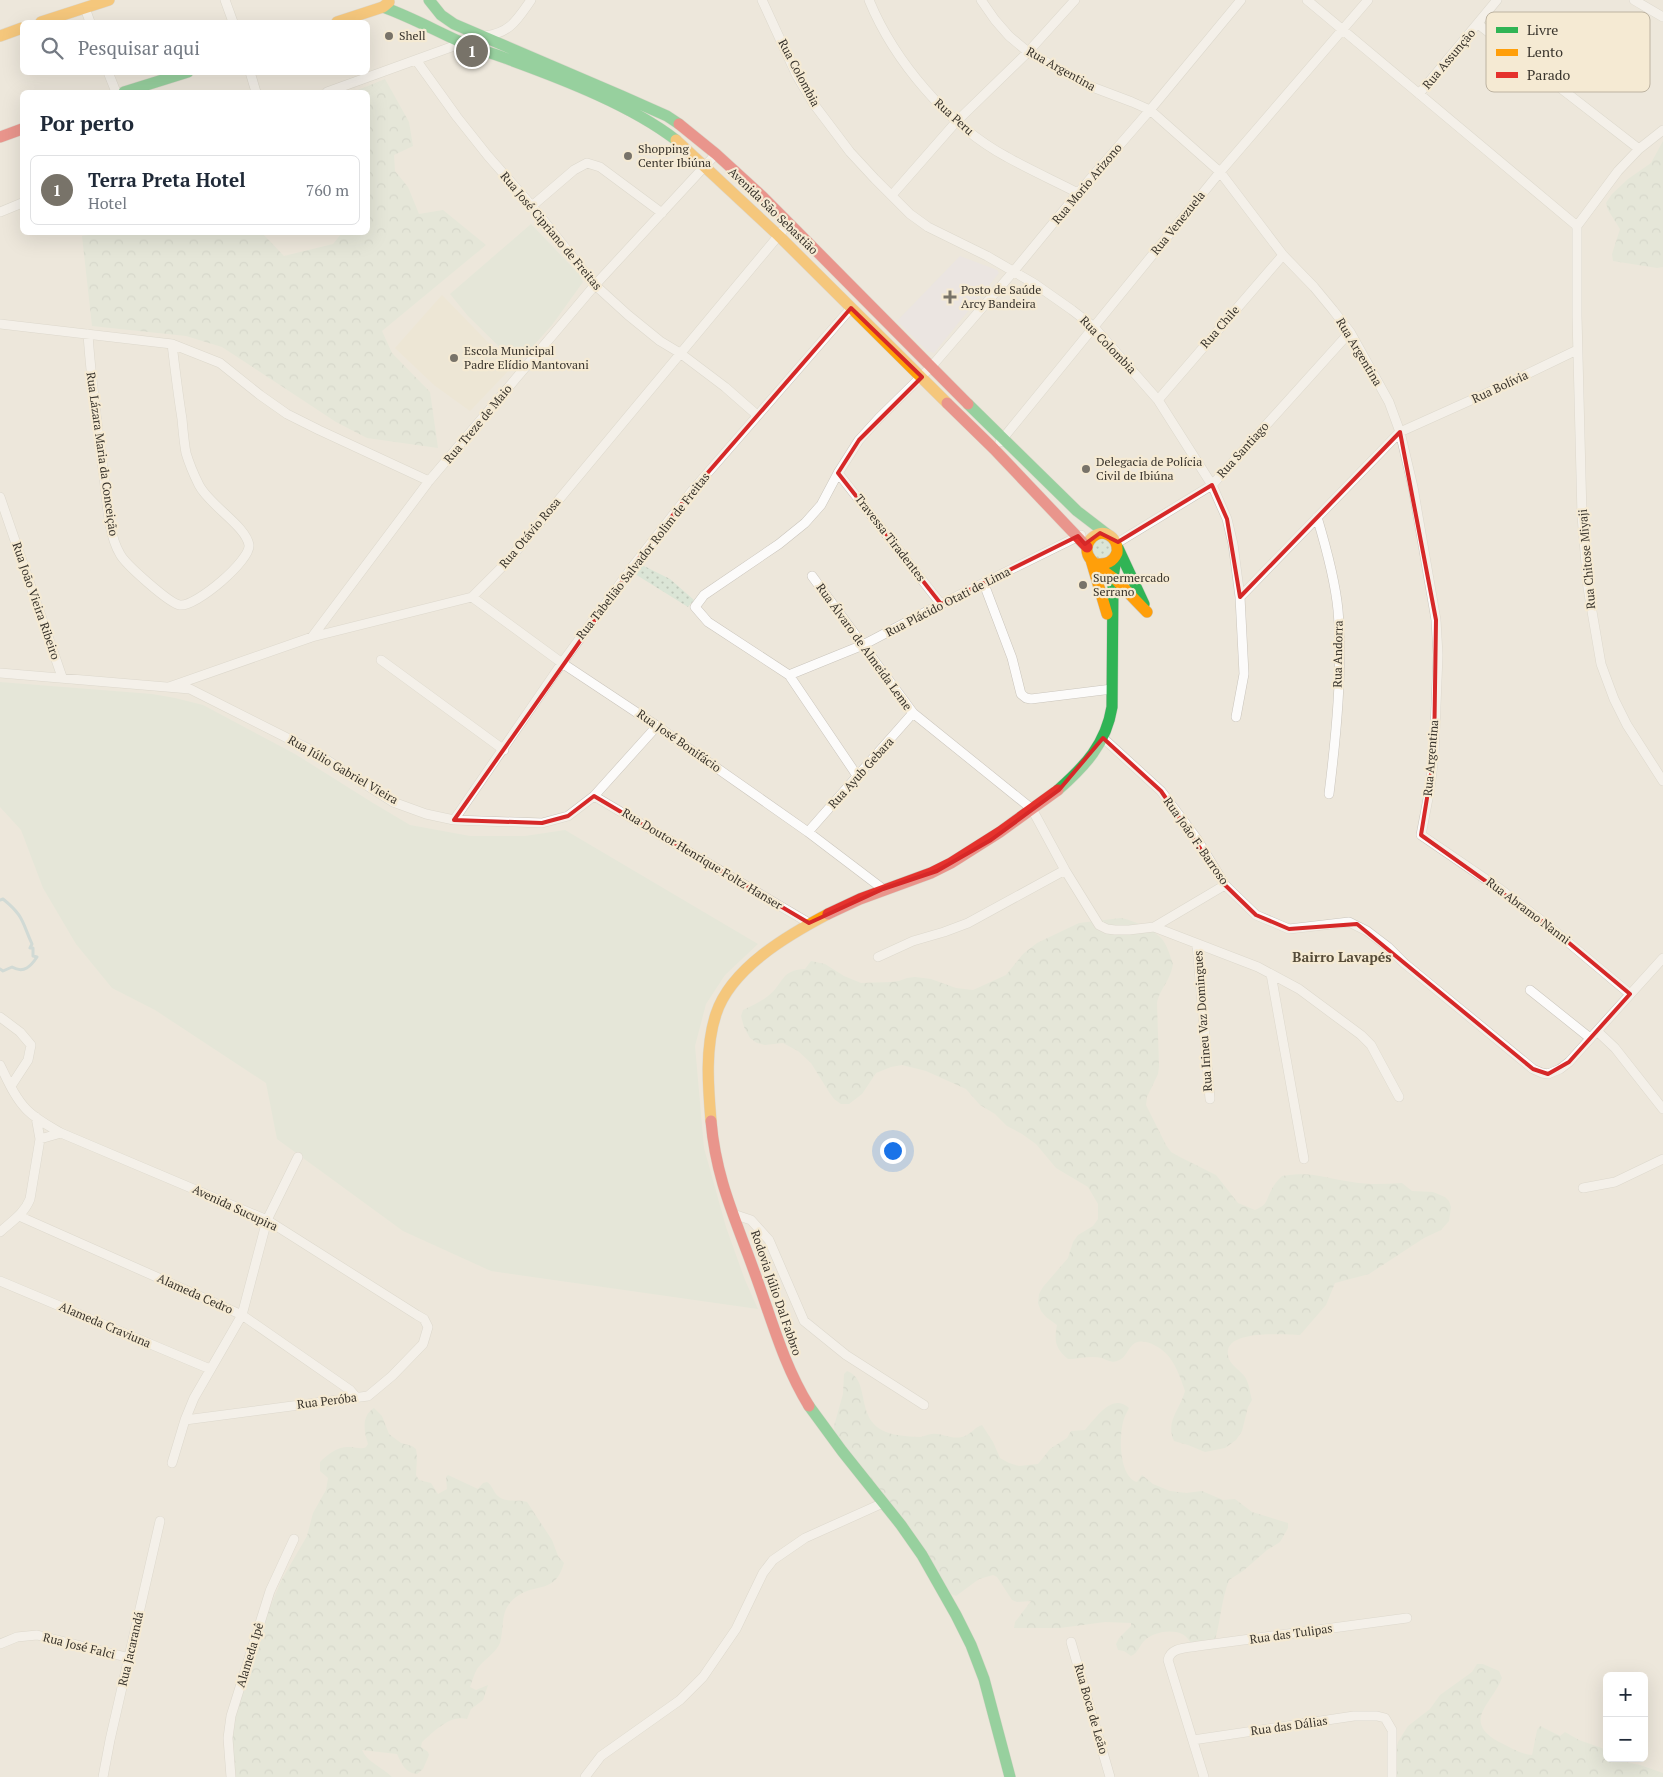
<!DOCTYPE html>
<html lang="pt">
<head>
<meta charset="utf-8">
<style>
  body { margin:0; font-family:"PT Serif",serif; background:#f6f6f7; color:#1f2937 }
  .controls { position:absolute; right:15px; bottom:15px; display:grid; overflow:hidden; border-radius:8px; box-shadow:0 5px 20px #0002 }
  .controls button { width:45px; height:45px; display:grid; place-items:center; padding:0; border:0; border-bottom:1px solid #e0e1e3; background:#fff; color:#1f2937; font:25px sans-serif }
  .you { position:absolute; left:892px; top:1150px; width:18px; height:18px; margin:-12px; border:4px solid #fff; border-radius:50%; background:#1a73e8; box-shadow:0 0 0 8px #1a73e833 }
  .badge { display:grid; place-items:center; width:32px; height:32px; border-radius:50%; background:#787369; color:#fff; font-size:16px; font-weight:700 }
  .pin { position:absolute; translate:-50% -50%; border:2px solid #fff; box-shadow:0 1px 5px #0006 }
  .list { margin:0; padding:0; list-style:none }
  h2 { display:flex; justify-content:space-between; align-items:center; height:65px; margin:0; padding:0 20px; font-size:21px }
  h2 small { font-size:16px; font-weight:400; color:#747a83 }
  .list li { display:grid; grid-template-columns:32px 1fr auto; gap:15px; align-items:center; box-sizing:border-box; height:70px; margin:0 10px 10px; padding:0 10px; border:1px solid #e0e1e3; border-radius:8px }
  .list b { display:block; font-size:19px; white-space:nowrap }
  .list p { margin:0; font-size:16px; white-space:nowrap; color:#747a83 }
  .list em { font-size:16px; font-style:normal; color:#747a83 }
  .icon { flex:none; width:28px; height:28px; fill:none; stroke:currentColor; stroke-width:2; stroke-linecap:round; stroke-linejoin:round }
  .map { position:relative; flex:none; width:1663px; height:1777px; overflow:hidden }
  .search { position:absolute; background:#fff; box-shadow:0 5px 20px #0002; left:20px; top:20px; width:350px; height:55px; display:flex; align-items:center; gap:12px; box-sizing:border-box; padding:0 18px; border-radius:8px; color:#747a83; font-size:19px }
  .panel { position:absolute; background:#fff; box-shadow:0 5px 20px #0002; left:20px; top:90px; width:350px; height:145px; border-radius:8px }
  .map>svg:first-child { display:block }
  .built { fill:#eee4ce }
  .medical { fill:#e8e2e9 }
  .grass { fill:url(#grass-dots) }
  .forest { fill:url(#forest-crowns) }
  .pitch { fill:#dbe5d6 }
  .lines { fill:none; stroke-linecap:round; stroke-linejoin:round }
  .stream { stroke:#afc9ce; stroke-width:3 }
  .street-casing { stroke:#cac5bc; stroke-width:10 }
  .fast-casing { stroke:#cac5bc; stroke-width:12 }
  .slow-casing { stroke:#cac5bc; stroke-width:12 }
  .jam-casing { stroke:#cac5bc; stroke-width:12 }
  .street { stroke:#fcfbfa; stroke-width:9 }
  .fast { stroke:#30b455; stroke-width:11 }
  .slow { stroke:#ff9f0a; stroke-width:11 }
  .jam { stroke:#e5322d; stroke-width:11 }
  .marked { fill:none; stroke:#d62828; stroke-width:4; stroke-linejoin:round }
  .poi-dot { fill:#787369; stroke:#f5ead3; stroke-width:2 }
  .labels { text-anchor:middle; stroke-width:4.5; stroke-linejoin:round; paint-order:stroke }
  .poi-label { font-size:12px; fill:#39342c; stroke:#f5ead3; text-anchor:start }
  .street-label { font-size:12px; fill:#39342c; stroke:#f5ead3 }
  .neighbourhood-label { font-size:14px; font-weight:bold; fill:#564c39; stroke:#f5ead3 }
  .key { fill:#f5ead3; stroke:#bdb3a1; stroke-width:1 }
  .key-label { font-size:14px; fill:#39342c }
</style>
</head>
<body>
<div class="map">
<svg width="1663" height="1777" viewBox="0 0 1663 1777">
  <defs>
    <pattern id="grass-dots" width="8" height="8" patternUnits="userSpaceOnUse" patternTransform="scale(1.25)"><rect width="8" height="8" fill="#dbe5d6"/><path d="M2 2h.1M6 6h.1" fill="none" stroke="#bdc5b8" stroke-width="1.8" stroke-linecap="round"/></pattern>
    <pattern id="forest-crowns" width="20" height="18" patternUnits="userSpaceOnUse" patternTransform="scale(1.25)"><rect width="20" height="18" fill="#dbe5d6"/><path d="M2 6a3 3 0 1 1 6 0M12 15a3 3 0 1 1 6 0" fill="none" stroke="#bdc5b8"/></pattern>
  </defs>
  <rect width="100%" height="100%" fill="#ede7db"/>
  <path class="built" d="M442,295L512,367L470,411L434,385L395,348Z"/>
  <path class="medical" d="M960,256L997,270L999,273L934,353L927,351L897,321Z"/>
  <path class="grass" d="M1111,539L1115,553L1096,560L1090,544L1093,540Z
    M642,565L670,579L694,600L688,607L635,574Z"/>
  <path class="forest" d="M385,79L409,122L413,146L394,155L395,171L408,187L419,214L443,210L486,245L382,331L392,353L430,392L438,448L367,438L336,422L222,347L186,336L92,326L82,236L109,232L262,233L284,256L333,244L342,233L368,232V92H353Z
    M1663,141V267L1657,268L1613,261L1612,254L1620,229L1608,210L1606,203L1612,194L1628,179L1651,163Z
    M1121,918C1132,920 1153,929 1161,938C1167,944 1170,956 1173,964C1170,982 1160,988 1157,1003L1159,1066L1158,1074L1147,1097L1146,1105L1166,1145L1171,1152L1178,1156L1216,1175L1238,1203L1255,1210C1269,1204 1265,1201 1272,1189C1274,1184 1278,1180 1282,1176C1313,1171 1323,1178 1352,1182C1369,1185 1385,1184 1402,1183L1412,1191L1433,1192L1445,1197L1449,1201L1451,1207L1449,1221L1441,1230L1424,1238L1369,1274L1335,1283L1326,1305L1300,1335C1284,1335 1218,1328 1229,1359C1232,1366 1241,1371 1245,1377C1249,1383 1250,1393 1252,1400L1248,1407L1242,1431L1236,1440L1225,1448L1205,1452L1188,1445L1174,1441C1165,1421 1180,1410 1185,1391C1179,1373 1172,1353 1154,1345C1148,1342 1142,1340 1135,1343C1127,1348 1127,1358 1117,1361C1111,1363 1107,1360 1102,1358C1091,1355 1079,1359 1068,1359C1055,1348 1054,1341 1057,1325L1046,1317L1041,1311L1038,1303L1039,1294L1043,1287L1068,1258L1073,1242L1078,1235L1093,1226L1098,1219V1204L1088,1187L1056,1168L1036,1144L1022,1134L1007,1126L995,1114L980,1105L966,1089L926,1071L902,1065L891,1067L876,1073L862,1094L849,1104H841L834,1099L829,1092L811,1063L798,1051L783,1043L765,1045L757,1043L750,1038L744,1027L741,1016L743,1010C751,1006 761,1002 768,996C784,984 780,970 805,969L811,961L825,964L844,976L861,983L891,982L899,981L907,978L915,977L931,979L956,988L973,990L1006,975L1023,954L1037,943L1079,923Z
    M847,1371C874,1381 850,1427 897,1435C905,1436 913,1437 920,1437C924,1437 928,1434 932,1434C941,1432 952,1441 965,1436C972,1433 975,1427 982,1425L993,1442L1000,1458L1009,1463L1019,1466L1038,1464L1050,1449L1067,1438L1071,1431L1085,1430C1095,1419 1112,1392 1129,1408C1127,1412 1124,1417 1123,1422C1119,1438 1119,1476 1137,1482L1142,1475L1153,1484L1170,1491L1186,1493L1202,1491L1223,1500L1235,1499L1252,1512L1288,1523V1528L1280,1542L1267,1550L1243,1571L1229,1580C1221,1601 1221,1619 1215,1640L1196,1649C1192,1645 1188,1637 1182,1634C1171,1629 1153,1632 1144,1641C1139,1646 1139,1652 1131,1656L1124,1651L1118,1650L1116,1644L1119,1638L1131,1626V1623L1105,1622L1060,1628H1014L1015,1622L1031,1601L1017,1602L1012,1600L997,1577L993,1575L979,1579L956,1596L951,1594L836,1445L834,1426L843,1394L844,1374Z
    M374,1408L382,1416L389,1434L401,1443L412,1446L416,1449L417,1457L416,1475L419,1480L431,1483L438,1494L447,1489L446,1477L448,1475L478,1489L483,1483L487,1482C493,1486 493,1492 498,1496C505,1503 518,1499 527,1502L552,1540L558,1556L564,1563C555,1595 536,1582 516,1597C499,1610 505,1625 500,1643C496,1653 483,1660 477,1669C474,1674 472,1682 470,1687L476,1690L488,1685L483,1700L471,1709L467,1719C449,1715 435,1731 422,1742L421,1747L428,1752L429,1755L423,1769L417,1774C405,1773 402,1764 397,1754L362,1750C367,1762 382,1767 392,1777H230V1726L251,1652L281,1581L307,1536L313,1513L326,1490L328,1478L320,1471V1462C328,1454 338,1446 350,1447C356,1447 361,1450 366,1447L368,1444C364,1431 361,1416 374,1408Z
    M1477,1664H1483L1499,1671L1502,1678C1492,1704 1461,1721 1499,1742C1510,1747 1520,1754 1532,1755L1537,1730L1540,1726L1560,1736L1565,1732L1579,1740L1607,1750V1758H1620L1625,1762L1640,1765L1663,1773V1777H1394V1757L1398,1742L1408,1726L1430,1709L1440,1695L1472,1672Z"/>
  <path class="pitch" d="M531,224L579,274L583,282L552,325L517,364L468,316L450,294Z
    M0,682L152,694L175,698L203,705L295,754L373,803L410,825L470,836H525L565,830L758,944L725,975L706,1004L695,1046L704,1148L726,1227L745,1280L758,1309L491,1271L403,1231L277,1139L266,1083L155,1010L112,988L76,944L43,888L21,830L0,807Z"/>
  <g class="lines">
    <path class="stream" d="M0,900L3,899C24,916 22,922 32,944L30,948H33V956L37,957C31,966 24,974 12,967L3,971L0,969"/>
    <defs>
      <path id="street" d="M225,0L233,22
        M762,0L797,76L813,103L850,152L875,179L910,214L928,227L987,256L1035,284L1072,310L1094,327L1158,400L1212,485L1227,519L1233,544L1240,597L1244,674L1236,717
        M869,0C894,61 949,126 1007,157C1030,170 1055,181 1078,193
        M981,0L995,20L1009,36L1028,52L1087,85L1132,102L1150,110L1220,172L1283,255L1314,287L1333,310L1350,332L1389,402L1400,432L1413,487L1436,620L1438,655L1434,755L1430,788L1421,835L1500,889L1550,927L1630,994
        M1307,0L1577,226
        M1634,0L1663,17
        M85,8L90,22
        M1478,24L1639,149
        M485,36C510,33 517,20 531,0
        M416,60L457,117L488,156L532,206L595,285L628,315L660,341L680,353L725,387L757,415
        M108,72L116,92
        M250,72L256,92
        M327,92L465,42
        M1419,94L1497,0
        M1663,130L1639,149L1618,171L1577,226V316L1582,516L1588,588L1601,664L1614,699L1627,725L1663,781
        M892,195L956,122L1028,52L1075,0
        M532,206L574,170L587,163L600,167L662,213
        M0,212L22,203
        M0,324L172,344L220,363L260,395L287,414L319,430L429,481
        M88,334C91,382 98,429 104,477C107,500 108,534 120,554C125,564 170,604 180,605C196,607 251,560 249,545C246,526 209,505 199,485C194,475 189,463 186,453C184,442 183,430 182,419C178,394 175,369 172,344
        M1158,400L1283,255
        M1000,442L1220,172L1368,0
        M838,473L941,604
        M0,497L62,677
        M1317,517C1326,547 1335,579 1338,610C1343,668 1336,737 1329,794
        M1117,543L1212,485L1350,332
        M812,576L913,713L1032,809L1065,870L1099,925L1107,929L1115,930H1129L1154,927L1225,885
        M984,584L1012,658L1021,694L1026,698L1031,699L1112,689
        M472,597L562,663L657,726L808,832L883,889
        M1240,597L1400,432L1498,388L1577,350
        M312,637L429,481L595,285L716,154
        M381,660L504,750
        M0,673L190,689L311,750L393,802L426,814L454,820L542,823L568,816L594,796L657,726
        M789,675L863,645L941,604L1081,535
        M169,687L312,637L472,597L507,562L789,223
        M1103,738L1161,791L1197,839L1225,885L1256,915L1289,929L1349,922L1367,931L1388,947L1404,963L1533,1069L1542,1073L1548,1074L1560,1069L1569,1062L1663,958
        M858,777L789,675L708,622L695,607L704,595L779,544L805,523L821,505L838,473L859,440L879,418L931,367L1013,272L1078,193L1150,110L1241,0
        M594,796L809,923
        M454,820L562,663L633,566L691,492L851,308
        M808,832L913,713
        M1154,927L1258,967L1299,989L1361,1035L1371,1045L1399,1097
        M1197,944L1210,1099
        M878,957L913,941L944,932L968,923L1065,870
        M1271,974L1304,1159
        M1530,990L1590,1038
        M0,1017L20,1032L31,1045L28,1060L11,1086
        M1597,1031L1615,1048L1663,1109
        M0,1065C8,1081 15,1098 27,1110C37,1120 49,1126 61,1133
        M40,1139L61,1133L267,1220L417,1315L424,1319L428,1327L423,1344L392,1376L368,1396L185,1420
        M1583,1188L1615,1182L1663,1159
        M733,1214L751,1220L769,1240L804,1321L846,1355L924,1405
        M19,1216L242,1315L350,1390L356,1397
        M0,1232C12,1221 24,1214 30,1199L40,1139L36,1117
        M0,1281L210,1369
        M172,1463L185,1420L194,1398L242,1315L267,1220L298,1157
        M1071,1642L1110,1777
        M0,1644L17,1637L37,1635L130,1658
        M1193,1740L1354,1716H1377L1385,1718L1392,1730V1777
        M103,1777L110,1740L160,1521
        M231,1777L228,1738L231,1716L270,1591L294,1539
        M585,1777L601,1756L680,1700L703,1677L736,1629L763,1573L773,1560L805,1538L883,1503
        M1204,1777L1168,1660C1171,1647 1187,1648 1198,1646L1407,1618"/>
      <path id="fast" d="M429,0L441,15L454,24L622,96L667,116L679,124
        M383,7C411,17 436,31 463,43C479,50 496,54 513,61C565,80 632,106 676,140
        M124,92L188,72
        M968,404L1077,511L1107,534
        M1118,548L1144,604
        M1058,790C1085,766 1106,744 1112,707L1113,577L1117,553
        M809,1406L842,1451L901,1525L922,1555L956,1615L971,1645L984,1679L1010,1777"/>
      <path id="slow" d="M41,22L109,0
        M337,22L383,7L389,2
        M0,36L22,28
        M676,140L779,236L947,403
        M1091,560L1107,614
        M1097,564C1107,564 1113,562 1117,553C1119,536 1101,526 1090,540C1087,544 1086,550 1088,555C1093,566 1108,573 1117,581C1127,591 1137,602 1147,612
        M711,1121C708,1086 705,1047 716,1014C731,968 788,935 828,914"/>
      <path id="jam" d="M679,124L716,154L763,197L968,404
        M0,137L22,129
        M947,403L994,449L1087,547
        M828,914L860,899L931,873L951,863L1000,832L1058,790
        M711,1121C716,1179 735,1218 754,1271C771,1317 783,1364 809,1406"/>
    </defs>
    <use href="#street" class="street-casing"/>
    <use href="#fast" class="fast-casing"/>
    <use href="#slow" class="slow-casing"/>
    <use href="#jam" class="jam-casing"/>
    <use href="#street" class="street"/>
    <use href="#fast" class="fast"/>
    <use href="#slow" class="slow"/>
    <use href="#jam" class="jam"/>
  </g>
  <path d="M0 0H1663V1777H0ZM851,308L922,377L859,440L838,473L941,604L1078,536L1085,544L1100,533L1118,542L1212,485L1227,519L1240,597L1400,432L1436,620L1434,755L1421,835L1550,927L1630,994L1569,1062L1548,1074L1533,1069L1357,924L1289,929L1256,915L1225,885L1161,791L1103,738L1059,790L991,840L937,871L883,889L809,923L594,796L568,816L542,823L454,820L633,566L691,492Z" fill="#ede7db" fill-opacity=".55" fill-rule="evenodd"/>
  <path class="marked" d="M851,308L922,377L859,440L838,473L941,604L1078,536L1085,544L1100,533L1118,542L1212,485L1227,519L1240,597L1400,432L1436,620L1434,755L1421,835L1550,927L1630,994L1569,1062L1548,1074L1533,1069L1357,924L1289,929L1256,915L1225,885L1161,791L1103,738L1059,790L991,840L937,871L883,889L809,923L594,796L568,816L542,823L454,820L633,566L691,492Z"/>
  <g class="poi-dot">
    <circle cx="389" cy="36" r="5"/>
    <circle cx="628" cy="156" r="5"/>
    <path d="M947.5 289.5h5v5h5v5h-5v5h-5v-5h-5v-5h5z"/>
    <circle cx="454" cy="358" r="5"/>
    <circle cx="1086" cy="469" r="5"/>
    <circle cx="1083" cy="585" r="5"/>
  </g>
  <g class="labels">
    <g class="poi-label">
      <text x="399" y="40">Shell</text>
      <text x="638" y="153">Shopping<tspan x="638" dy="14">Center Ibiúna</tspan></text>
      <text x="961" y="294">Posto de Saúde<tspan x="961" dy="14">Arcy Bandeira</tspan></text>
      <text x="464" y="355">Escola Municipal<tspan x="464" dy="14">Padre Elídio Mantovani</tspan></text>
      <text x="1096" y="466">Delegacia de Polícia<tspan x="1096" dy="14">Civil de Ibiúna</tspan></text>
      <text x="1093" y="582">Supermercado<tspan x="1093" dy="14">Serrano</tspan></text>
    </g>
    <g class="street-label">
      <text transform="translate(1449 59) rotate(-50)" y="4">Rua Assunção</text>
      <text transform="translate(1061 69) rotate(29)" y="4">Rua Argentina</text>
      <text transform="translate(799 73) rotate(62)" y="4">Rua Colombia</text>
      <text transform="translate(954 117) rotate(42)" y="4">Rua Peru</text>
      <text transform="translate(1087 184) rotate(-50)" y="4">Rua Morio Arizono</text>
      <text transform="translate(773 211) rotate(44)" y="4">Avenida São Sebastião</text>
      <text transform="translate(1178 223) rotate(-51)" y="4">Rua Venezuela</text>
      <text transform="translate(551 231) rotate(50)" y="4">Rua José Cipriano de Freitas</text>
      <text transform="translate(1220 327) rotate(-49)" y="4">Rua Chile</text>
      <text transform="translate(1108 345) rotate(46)" y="4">Rua Colombia</text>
      <text transform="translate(1359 352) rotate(59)" y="4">Rua Argentina</text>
      <text transform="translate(1500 387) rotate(-25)" y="4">Rua Bolívia</text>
      <text transform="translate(478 424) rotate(-50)" y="4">Rua Treze de Maio</text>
      <text transform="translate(1243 450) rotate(-48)" y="4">Rua Santiago</text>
      <text transform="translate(102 454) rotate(82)" y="4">Rua Lázara Maria da Conceição</text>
      <text transform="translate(530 533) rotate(-50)" y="4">Rua Otávio Rosa</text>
      <text transform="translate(890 538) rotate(52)" y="4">Travessa Tiradentes</text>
      <text transform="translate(643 556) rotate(-52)" y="4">Rua Tabelião Salvador Rolim de Freitas</text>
      <text transform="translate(1587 559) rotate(-95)" y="4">Rua Chitose Miyaji</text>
      <text transform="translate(36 601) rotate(71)" y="4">Rua João Vieira Ribeiro</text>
      <text transform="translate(948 602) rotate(-27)" y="4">Rua Plácido Otati de Lima</text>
      <text transform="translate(864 647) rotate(54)" y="4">Rua Álvaro de Almeida Leme</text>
      <text transform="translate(1338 654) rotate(-89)" y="4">Rua Andorra</text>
      <text transform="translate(679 741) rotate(35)" y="4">Rua José Bonifácio</text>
      <text transform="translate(1431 758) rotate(-85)" y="4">Rua Argentina</text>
      <text transform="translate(343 770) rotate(30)" y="4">Rua Júlio Gabriel Vieira</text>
      <text transform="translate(861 773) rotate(-48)" y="4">Rua Ayub Gebara</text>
      <text transform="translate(1196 841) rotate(55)" y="4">Rua João F. Barroso</text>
      <text transform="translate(702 859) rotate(31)" y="4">Rua Doutor Henrique Foltz Hanser</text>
      <text transform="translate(1528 911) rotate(37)" y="4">Rua Abramo Nanni</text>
      <text transform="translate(1203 1021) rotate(-94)" y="4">Rua Irineu Vaz Domingues</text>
      <text transform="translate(235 1208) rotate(25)" y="4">Avenida Sucupira</text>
      <text transform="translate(776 1293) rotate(71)" y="4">Rodovia Júlio Dal Fabbro</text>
      <text transform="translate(195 1294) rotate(24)" y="4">Alameda Cedro</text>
      <text transform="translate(105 1325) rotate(23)" y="4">Alameda Craviuna</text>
      <text transform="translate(327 1401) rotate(-7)" y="4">Rua Peróba</text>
      <text transform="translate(1291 1634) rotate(-8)" y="4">Rua das Tulipas</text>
      <text transform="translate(79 1646) rotate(14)" y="4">Rua José Falci</text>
      <text transform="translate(131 1649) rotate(-77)" y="4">Rua Jacarandá</text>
      <text transform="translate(250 1655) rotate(-73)" y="4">Alameda Ipê</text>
      <text transform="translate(1091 1709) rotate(74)" y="4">Rua Boca de Leão</text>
      <text transform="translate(1289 1726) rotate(-8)" y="4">Rua das Dálias</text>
    </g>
    <g class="neighbourhood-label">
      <text x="1342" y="962">Bairro Lavapés</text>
    </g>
  </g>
  <rect x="1486" y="12" width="164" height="80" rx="8" class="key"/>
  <rect x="1496" y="27" width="22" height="6" fill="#30b455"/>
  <rect x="1496" y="49" width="22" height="7" fill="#ff9f0a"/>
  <rect x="1496" y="72" width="22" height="6" fill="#e5322d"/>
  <g class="key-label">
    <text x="1527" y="35">Livre</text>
    <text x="1527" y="57">Lento</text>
    <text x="1527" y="80">Parado</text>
  </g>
</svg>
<div class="controls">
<button>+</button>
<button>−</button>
</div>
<div class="you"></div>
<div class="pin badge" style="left:472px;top:51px">1</div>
<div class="search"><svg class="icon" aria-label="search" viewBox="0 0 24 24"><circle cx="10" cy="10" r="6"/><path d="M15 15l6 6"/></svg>Pesquisar aqui</div>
<section class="panel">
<h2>Por perto<small></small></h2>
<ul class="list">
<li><span class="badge">1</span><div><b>Terra Preta Hotel</b><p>Hotel</p></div><em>760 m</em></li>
</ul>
</section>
</div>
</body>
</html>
